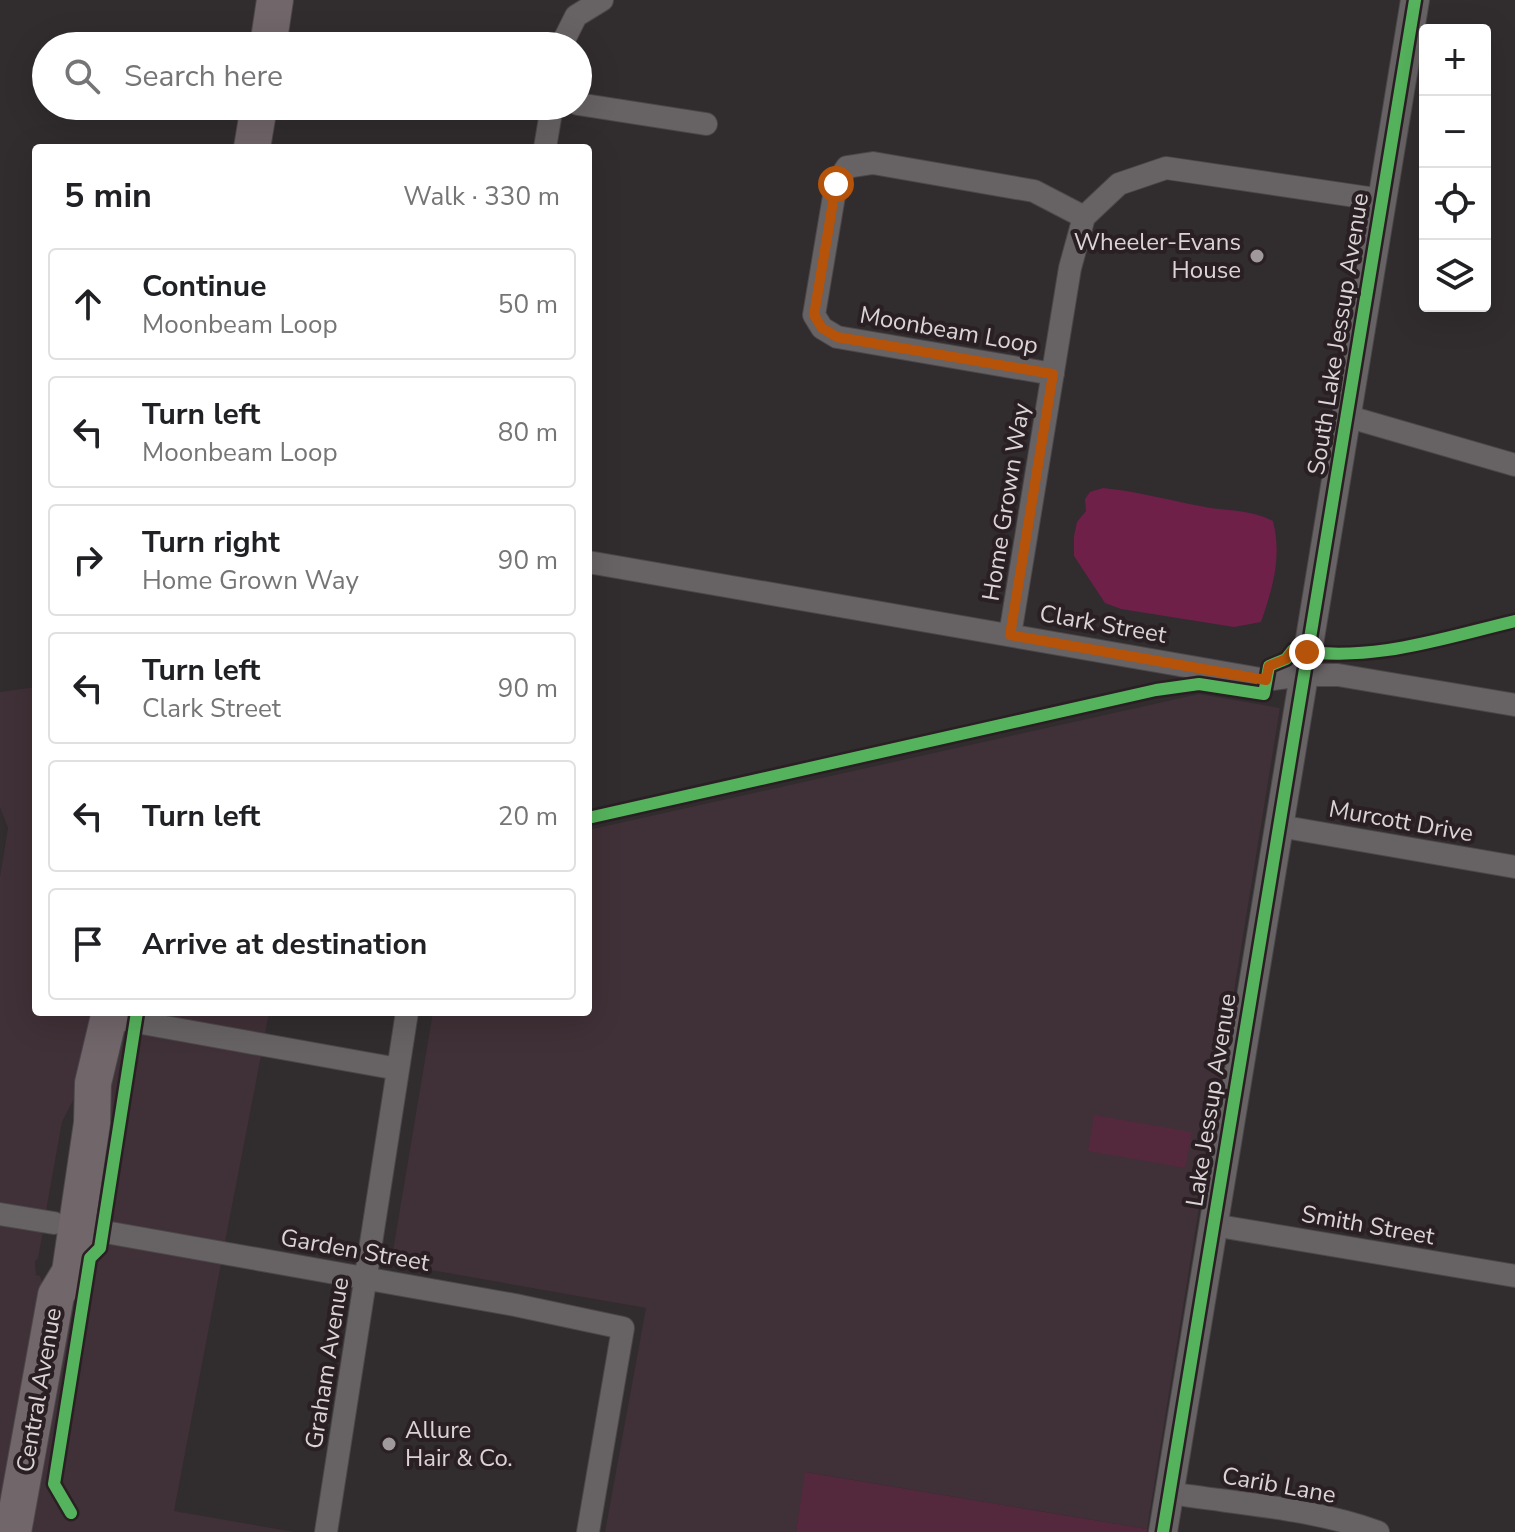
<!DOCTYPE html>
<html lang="en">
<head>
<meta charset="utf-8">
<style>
  body { margin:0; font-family:"Nunito Sans",sans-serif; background:#f6f6f6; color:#202124 }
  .controls { position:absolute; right:24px; top:24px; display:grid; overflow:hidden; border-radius:8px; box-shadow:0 8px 32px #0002 }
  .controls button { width:72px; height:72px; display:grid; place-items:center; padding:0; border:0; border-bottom:2px solid #e0e0e0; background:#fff; color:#202124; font:40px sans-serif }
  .stop { position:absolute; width:24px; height:24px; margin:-18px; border:6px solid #b45309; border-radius:50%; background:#fff }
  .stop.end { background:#b45309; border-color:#fff; box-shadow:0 2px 8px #0008 }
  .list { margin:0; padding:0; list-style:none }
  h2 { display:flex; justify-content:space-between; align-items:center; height:104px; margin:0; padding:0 32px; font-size:34px }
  h2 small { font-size:26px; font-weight:400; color:#757577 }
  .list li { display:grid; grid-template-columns:52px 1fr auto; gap:24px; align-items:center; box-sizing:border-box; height:112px; margin:0 16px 16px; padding:0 16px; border:2px solid #e0e0e0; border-radius:8px }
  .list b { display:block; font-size:30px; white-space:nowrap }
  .list p { margin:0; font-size:26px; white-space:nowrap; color:#757577 }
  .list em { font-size:26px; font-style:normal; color:#757577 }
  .icon { flex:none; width:44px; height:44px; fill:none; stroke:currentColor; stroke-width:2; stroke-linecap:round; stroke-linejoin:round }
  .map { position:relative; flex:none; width:1515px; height:1532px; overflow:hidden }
  .search { position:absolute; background:#fff; box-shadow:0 8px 32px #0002; left:32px; top:32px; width:560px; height:88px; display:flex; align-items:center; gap:20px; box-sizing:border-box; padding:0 28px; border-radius:44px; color:#757577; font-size:30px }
  .panel { position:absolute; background:#fff; box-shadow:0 8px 32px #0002; left:32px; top:144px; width:560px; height:872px; border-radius:8px }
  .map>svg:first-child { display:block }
  .built { fill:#403037 }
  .green { fill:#54293d }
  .water { fill:#6e2049 }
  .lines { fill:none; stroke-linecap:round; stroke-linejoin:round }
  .minor-casing { stroke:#4b4749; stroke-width:24 }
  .tertiary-casing { stroke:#4b4749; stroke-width:30 }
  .primary-casing { stroke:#4b4749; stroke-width:38 }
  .minor { stroke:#676264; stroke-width:22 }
  .tertiary { stroke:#676264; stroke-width:28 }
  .primary { stroke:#71666a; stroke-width:36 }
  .cycleway-casing { stroke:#2a2024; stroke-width:17 }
  .cycleway { stroke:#56b35d; stroke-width:12 }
  .route { stroke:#b45309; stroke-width:10 }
  .poi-dot { fill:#9f999b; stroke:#2a2024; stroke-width:3 }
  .labels { text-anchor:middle; stroke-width:8; stroke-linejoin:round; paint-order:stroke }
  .poi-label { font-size:24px; fill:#dad4d6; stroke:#2a2024; text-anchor:end }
  .street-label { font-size:24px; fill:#dad4d6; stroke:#2a2024 }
</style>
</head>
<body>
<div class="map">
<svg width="1515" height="1532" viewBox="0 0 1515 1532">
  <rect width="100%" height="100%" fill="#312c2e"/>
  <path class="built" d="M36,687V1012H101L83,1081L62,1122L46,1211L0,1203V877L8,828L0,807V692Z
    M1199,694L1280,708L1147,1529L806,1472L796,1532H605L646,1308L391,1263L433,1012H588V830Z
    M141,1012H269L265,1034Z
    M116,1030L261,1056L225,1242L88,1218Z
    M0,1225L43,1232L38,1258L35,1261L36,1275L40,1276L46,1294L0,1532Z
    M84,1240L221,1264L174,1511L294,1532H23Z"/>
  <path class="green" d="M1094,1115L1192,1132L1185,1168L1088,1151Z
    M805,1472L1147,1529V1532H796Z"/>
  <path class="water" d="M1103,488C1136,491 1168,500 1200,506C1227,512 1247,508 1273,521C1282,557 1273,587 1261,622L1234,627L1121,609L1105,603L1074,556V536L1077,522L1086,511L1085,499L1090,492Z"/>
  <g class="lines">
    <defs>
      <path id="minor" d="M561,46L576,16L602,0
        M578,104L706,124
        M545,148L552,106
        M1053,374L837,337L822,328L814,315L836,184L847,167L873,163L1034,191L1084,217
        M1346,416L1515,465
        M588,562L1266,680L1303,675H1338L1515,705
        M1010,635L1070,268L1084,217L1119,184L1166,168L1382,200
        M1279,826L1515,867
        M109,1017L398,1069
        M0,1214L54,1223
        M1213,1225L1515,1276
        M77,1227L515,1305L623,1328L588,1532
        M1170,1493C1239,1504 1312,1508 1378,1532
        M326,1532L407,1012"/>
      <path id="tertiary" d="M1163,1532L1415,0"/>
      <path id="primary" d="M268,46L275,0
        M252,148L259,106
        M13,1532L56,1295L70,1272L92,1123L93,1083L110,1012"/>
    </defs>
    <use href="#minor" class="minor-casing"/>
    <use href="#tertiary" class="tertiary-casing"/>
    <use href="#primary" class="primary-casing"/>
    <use href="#minor" class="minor"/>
    <use href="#tertiary" class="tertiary"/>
    <use href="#primary" class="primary"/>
    <defs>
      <path id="cycleway" d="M588,818L1156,690L1199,684L1264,694L1269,666L1286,659L1293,650C1372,663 1439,639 1515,621
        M71,1513L54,1484L90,1258L100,1248L137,1012
        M1163,1532L1415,0"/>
    </defs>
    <use href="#cycleway" class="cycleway-casing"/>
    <use href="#cycleway" class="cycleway"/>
  </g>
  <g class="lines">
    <path class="route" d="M836,184L814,315L822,328L837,337L1053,374L1010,635L1266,680L1269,666L1286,659L1293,650L1307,652"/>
  </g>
  <g class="poi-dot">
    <circle cx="1257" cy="256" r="8"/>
    <circle cx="389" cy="1444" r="8"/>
  </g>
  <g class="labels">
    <g class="poi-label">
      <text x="1241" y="250">Wheeler-Evans<tspan x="1241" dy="28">House</tspan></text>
      <text x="405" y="1438" text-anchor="start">Allure<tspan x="405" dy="28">Hair &amp; Co.</tspan></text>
    </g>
    <g class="street-label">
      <text transform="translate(949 330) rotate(10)" y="8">Moonbeam Loop</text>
      <text transform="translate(1338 334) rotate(-81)" y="8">South Lake Jessup Avenue</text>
      <text transform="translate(1006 502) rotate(-81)" y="8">Home Grown Way</text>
      <text transform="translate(1103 624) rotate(10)" y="8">Clark Street</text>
      <text transform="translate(1401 821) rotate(10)" y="8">Murcott Drive</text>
      <text transform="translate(1211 1100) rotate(-81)" y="8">Lake Jessup Avenue</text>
      <text transform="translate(1368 1225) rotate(10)" y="8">Smith Street</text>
      <text transform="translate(355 1250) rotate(10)" y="8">Garden Street</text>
      <text transform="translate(327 1363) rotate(-81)" y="8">Graham Avenue</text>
      <text transform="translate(39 1390) rotate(-80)" y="8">Central Avenue</text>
      <text transform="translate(1279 1485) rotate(10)" y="8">Carib Lane</text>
    </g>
  </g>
</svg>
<div class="controls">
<button>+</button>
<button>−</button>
<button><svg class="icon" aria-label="locate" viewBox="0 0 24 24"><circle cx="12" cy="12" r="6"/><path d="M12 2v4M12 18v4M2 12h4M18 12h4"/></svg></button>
<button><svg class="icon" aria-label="layers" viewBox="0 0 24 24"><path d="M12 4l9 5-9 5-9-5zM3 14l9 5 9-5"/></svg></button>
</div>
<div class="stop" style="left:836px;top:184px"></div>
<div class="stop end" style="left:1307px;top:652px"></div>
<div class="search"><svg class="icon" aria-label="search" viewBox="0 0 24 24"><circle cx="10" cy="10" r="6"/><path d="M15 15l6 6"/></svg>Search here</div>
<section class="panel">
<h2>5 min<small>Walk · 330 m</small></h2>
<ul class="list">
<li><svg class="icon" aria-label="ahead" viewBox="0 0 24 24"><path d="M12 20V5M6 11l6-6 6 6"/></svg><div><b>Continue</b><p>Moonbeam Loop</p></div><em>50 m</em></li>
<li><svg class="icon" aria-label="left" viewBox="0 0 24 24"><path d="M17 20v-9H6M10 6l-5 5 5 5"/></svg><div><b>Turn left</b><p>Moonbeam Loop</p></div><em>80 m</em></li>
<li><svg class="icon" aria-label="right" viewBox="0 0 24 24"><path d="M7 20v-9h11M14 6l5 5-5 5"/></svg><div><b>Turn right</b><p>Home Grown Way</p></div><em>90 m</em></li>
<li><svg class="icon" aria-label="left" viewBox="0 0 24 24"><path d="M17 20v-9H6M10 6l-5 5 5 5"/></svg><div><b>Turn left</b><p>Clark Street</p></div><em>90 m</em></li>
<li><svg class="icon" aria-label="left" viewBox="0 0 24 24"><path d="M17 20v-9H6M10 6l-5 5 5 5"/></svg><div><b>Turn left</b></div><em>20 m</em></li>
<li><svg class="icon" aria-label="arrive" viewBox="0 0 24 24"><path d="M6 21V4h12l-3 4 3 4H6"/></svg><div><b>Arrive at destination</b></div></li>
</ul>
</section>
</div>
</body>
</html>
